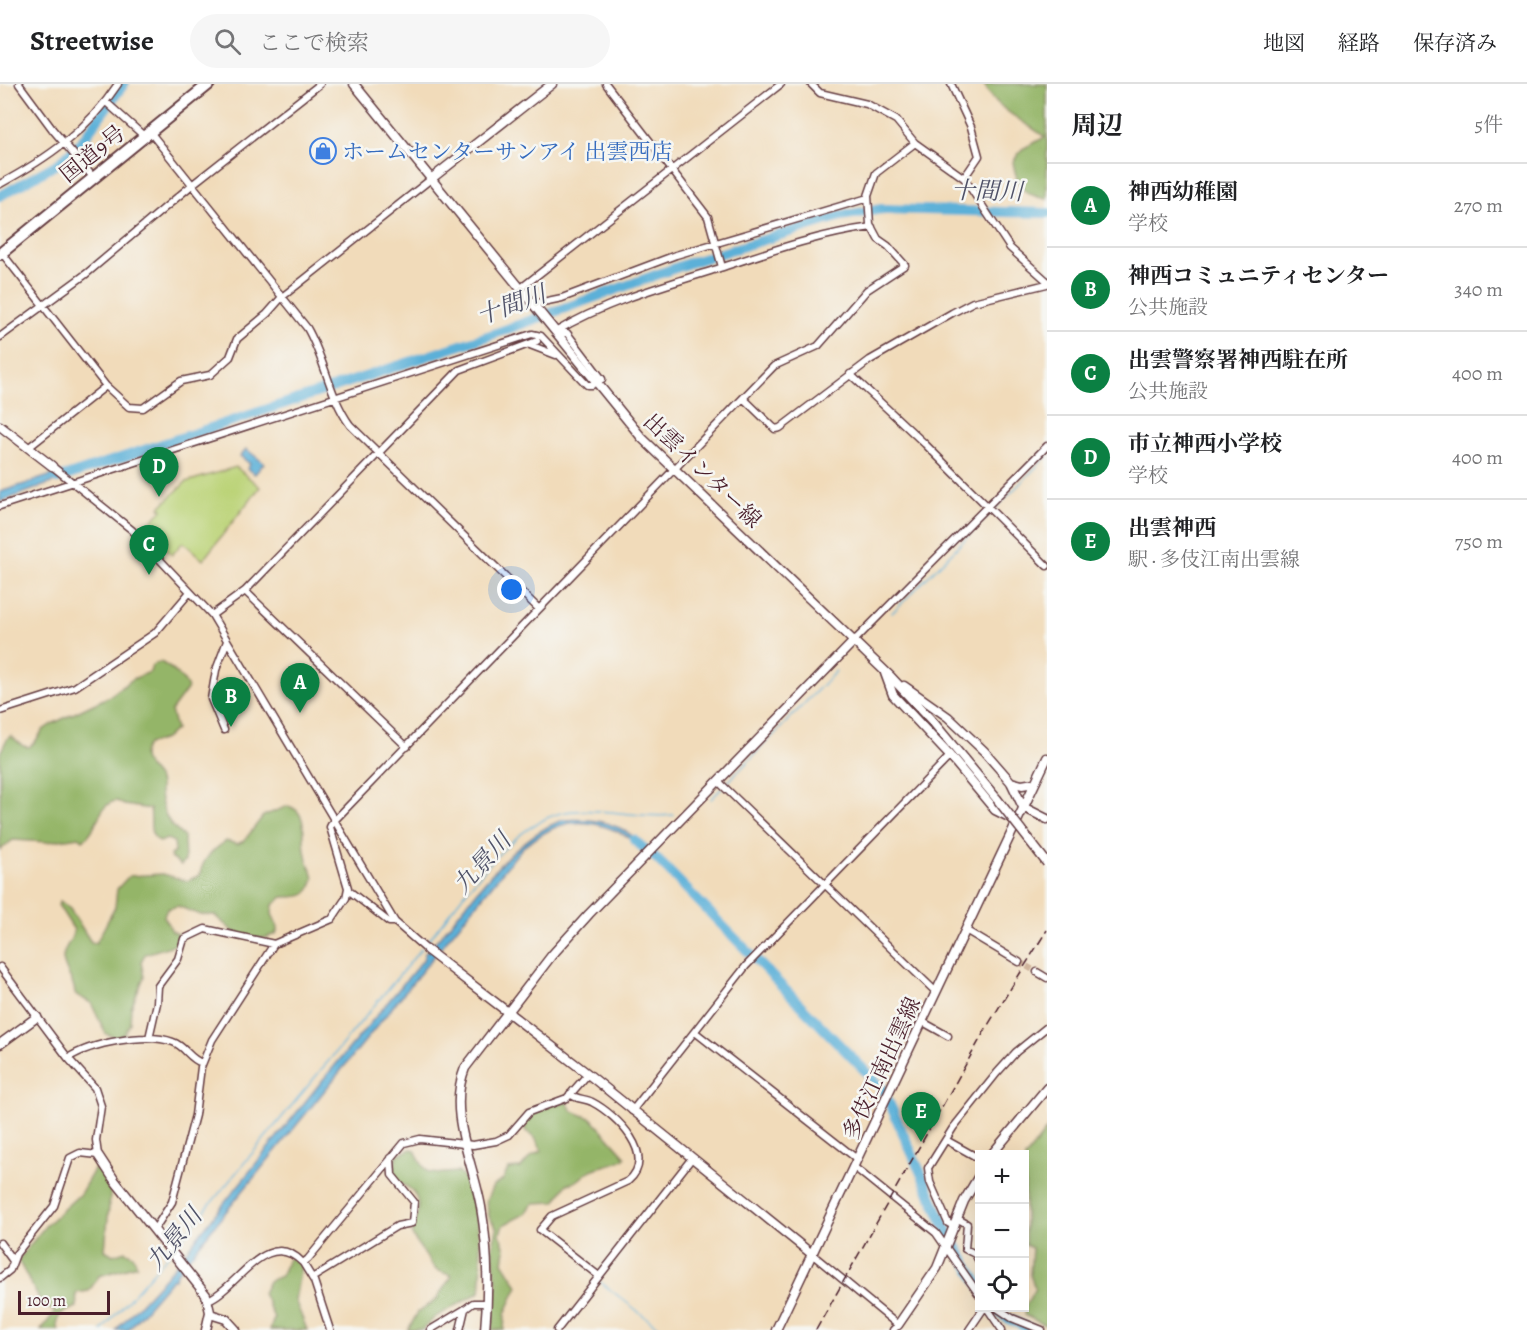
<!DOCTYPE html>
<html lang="ja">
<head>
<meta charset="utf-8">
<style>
  body { margin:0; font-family:Alegreya,"Noto Serif JP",serif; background:#f6f6f6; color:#202124 }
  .controls { position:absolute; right:18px; bottom:18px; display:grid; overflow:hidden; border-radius:0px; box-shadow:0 6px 24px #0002 }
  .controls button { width:54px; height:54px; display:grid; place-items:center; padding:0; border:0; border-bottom:2px solid #e0e0e0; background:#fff; color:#202124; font:30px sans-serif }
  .scale { position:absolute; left:18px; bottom:15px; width:92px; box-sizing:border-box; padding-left:6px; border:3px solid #4a1f2b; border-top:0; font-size:16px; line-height:21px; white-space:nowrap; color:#4a1f2b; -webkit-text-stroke:4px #f6f6f2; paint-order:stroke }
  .you { position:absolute; left:512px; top:506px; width:21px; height:21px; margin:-15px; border:4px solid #fff; border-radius:50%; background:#1a73e8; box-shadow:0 0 0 9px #1a73e833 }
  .badge { display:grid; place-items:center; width:39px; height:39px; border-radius:50%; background:#0b8043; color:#fff; font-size:20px; font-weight:700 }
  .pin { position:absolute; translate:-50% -50px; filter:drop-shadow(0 2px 3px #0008) }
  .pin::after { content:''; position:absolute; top:32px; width:21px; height:18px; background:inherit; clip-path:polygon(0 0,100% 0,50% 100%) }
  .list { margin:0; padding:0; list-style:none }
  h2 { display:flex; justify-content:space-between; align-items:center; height:78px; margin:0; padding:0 24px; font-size:26px }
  h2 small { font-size:20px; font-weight:400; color:#757577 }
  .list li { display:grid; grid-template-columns:39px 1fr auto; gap:18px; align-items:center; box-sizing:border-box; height:84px; padding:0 24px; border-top:2px solid #e0e0e0 }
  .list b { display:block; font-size:22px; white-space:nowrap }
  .list p { margin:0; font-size:20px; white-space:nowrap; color:#757577 }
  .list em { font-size:20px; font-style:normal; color:#757577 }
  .icon { flex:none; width:33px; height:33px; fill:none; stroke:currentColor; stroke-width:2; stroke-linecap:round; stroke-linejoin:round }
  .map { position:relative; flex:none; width:1047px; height:1246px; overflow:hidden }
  header { display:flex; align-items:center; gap:36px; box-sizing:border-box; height:84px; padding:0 30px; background:#fff; border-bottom:2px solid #e0e0e0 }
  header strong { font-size:28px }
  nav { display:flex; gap:33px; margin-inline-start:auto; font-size:21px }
  .search { width:420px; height:54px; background:#f6f6f6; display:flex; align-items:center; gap:15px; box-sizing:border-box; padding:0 21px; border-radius:33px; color:#757577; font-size:22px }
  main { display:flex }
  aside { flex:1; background:#fff }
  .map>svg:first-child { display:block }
  .green { fill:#bbd377; stroke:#827951; stroke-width:1.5 }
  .forest { fill:#94b568; stroke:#6f6a4a; stroke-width:1.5 }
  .water { fill:#5cb0d8; stroke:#536882; stroke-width:1.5 }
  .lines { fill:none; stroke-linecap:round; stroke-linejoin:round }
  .stream { stroke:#5cb0d8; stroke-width:1.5 }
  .river { stroke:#5cb0d8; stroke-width:10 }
  .street-tunnel { stroke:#d0b59d; stroke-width:6; stroke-dasharray:6 3; stroke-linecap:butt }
  .street-casing { stroke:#633b40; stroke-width:9 }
  .secondary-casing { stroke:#633b40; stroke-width:11 }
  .highway-casing { stroke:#633b40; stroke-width:14 }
  .street { stroke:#fff; stroke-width:6 }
  .secondary { stroke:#fff; stroke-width:8 }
  .highway { stroke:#fff; stroke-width:10 }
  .rail { stroke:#4a1f2b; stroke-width:1.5; stroke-dasharray:9 4.5; stroke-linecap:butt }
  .secondary-bridge-casing { stroke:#633b40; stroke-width:11; stroke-linecap:butt }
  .secondary-bridge { stroke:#fff; stroke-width:8 }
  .labels { text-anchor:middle; stroke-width:5; stroke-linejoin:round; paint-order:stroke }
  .shop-label { font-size:22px; fill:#366cbe; stroke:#f6f6f2; text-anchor:start }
  .street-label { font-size:22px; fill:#4a1f2b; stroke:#f6f6f2 }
  .water-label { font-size:24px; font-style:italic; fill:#505268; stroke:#f6f6f2 }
</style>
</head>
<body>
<header>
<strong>Streetwise</strong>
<div class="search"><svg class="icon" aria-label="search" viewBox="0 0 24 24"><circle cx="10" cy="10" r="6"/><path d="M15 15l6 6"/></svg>ここで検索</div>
<nav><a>地図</a><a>経路</a><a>保存済み</a></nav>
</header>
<main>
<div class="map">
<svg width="1047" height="1246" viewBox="0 0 1047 1246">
  <rect width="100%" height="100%" fill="#f6f6f2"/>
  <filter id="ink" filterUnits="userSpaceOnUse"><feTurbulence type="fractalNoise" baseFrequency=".0167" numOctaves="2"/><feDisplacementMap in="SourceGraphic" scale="12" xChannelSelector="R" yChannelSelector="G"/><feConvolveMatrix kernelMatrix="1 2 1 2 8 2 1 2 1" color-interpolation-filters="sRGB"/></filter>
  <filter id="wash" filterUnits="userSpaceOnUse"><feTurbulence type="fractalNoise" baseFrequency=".008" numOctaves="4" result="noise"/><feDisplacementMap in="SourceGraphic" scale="24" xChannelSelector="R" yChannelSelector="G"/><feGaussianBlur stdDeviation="1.35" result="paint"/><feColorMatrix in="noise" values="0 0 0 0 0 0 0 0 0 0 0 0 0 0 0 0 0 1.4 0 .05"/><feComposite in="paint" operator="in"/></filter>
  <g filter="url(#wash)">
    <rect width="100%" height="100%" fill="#f1dbba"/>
    <path class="green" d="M236,383L260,403L203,476L183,458L172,471L145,444L162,426L160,423L186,398Z"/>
    <path class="forest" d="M984,0H1047V115C1022,111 1017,102 1013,78L1022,65L1045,53C1024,37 995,25 984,0Z
      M161,578C171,584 183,593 188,604L171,627L176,645L165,655L148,660C135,678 151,682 158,695C161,699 160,705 160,709C162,729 169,741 184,753L185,777L181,781L171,774L170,771L175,768L174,758L167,755L160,758C146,750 153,737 150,725L124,721L117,717C98,718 98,747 83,756L79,753L47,758L13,756L0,766V669L7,655L11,652L23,662L29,663L35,658L43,646L52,640L108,613L133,595L150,588L152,581Z
      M288,722C310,728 301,753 306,771C307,779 312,786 314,794C309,814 301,813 283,813L273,821L272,830L278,843L276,850L265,854L247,853L234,848L214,831H200L178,822L167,825L164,832L172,847L178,850L177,860L145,870L141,878L144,893L131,924L130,939L124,950L117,954L106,950L91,919L75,910C75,896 63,887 63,873C64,862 73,856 74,846L58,821L60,817L70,825L91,858L96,859L115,823L117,805L129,792L163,790L187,797L200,791C202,775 213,766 226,757L237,760L244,757L263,732Z
      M567,1018L572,1027L592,1035L626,1073C613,1083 600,1080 588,1088C580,1094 578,1099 567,1100L555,1118L534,1119L525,1130L503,1141L500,1150L505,1166L503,1178L518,1202L505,1230L504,1246H492L497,1201L492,1164L497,1145L489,1133L486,1117L493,1102L503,1096L508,1085L521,1084L530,1073L542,1067L535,1054L525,1046C524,1026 551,1020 567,1018Z
      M1047,1045V1242L1024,1231L1026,1221L1035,1204L1030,1191L1032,1164L1025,1161V1074Z
      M411,1065L415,1066C427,1095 431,1090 458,1088L463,1092C478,1118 484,1178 480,1208L435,1233L422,1246H408L418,1228L436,1216L452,1192C447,1189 440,1189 435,1185C432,1181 412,1153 412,1150C413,1136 422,1128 416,1113C408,1094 387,1108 397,1071Z
      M95,1084L104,1089L111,1101L105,1166L113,1171L125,1167L133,1171L137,1181L99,1192L89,1207L76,1209L77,1223L60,1230L57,1241L59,1246H41L55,1228L42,1220L18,1176L46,1141L80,1110Z
      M291,1174L301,1182L295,1216L307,1246H270L274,1234L263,1209L269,1197L281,1192L288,1176Z"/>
    <path class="water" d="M246,365L264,379L255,390L247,385L250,380L240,372Z
      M58,389L65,394L0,418V408Z
      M562,736C596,734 622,738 646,764L644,766C626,746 588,733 562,741C548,745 534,755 522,764L203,1156L176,1190L175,1195H172L128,1246H116L166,1192L321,998L423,876L425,869C469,824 502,760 562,736Z"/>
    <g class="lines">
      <path class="stream" d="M995,425L1047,372
        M892,529L992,428
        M726,700L836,587
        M711,715L722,704
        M424,862C460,818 514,731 573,727C607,724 641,735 674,731
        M174,1164L421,865
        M599,1197L662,1246
        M102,1246L169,1170"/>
      <path class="river" d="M0,112L59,79L81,58L124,0
        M57,395L485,253L689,179L841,132L882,125L1047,129
        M634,756L657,775L883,1005L946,1145L980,1202
        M993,1224L1008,1235L1033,1246"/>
    </g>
  </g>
  <g filter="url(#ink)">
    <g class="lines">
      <path class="street-tunnel" d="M1019,878L1037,888"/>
      <defs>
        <path id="street" d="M19,0L53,46L93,93
          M606,0L708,133L722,183
          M811,0L820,9L867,20L896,36L915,59L964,94L1010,164L1047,197
          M951,0L971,43L979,72L964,94
          M106,18L144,52
          M150,48L307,244C325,275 329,312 350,341L539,525
          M0,100C48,74 87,47 118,0
          M2,169L106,302L129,323L143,324L181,297L210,291L230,273L237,255L267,230L282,213L431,95
          M521,204L781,0
          M533,220L562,214L676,171L868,114
          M555,248C605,218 662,202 717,185C768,168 818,150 872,143
          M563,249H567L602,295
          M0,253L86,190L193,100L320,0
          M530,261L556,271
          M850,290L925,360L1047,482
          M743,314L775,345L780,344L870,276L952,229L973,218L1047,200
          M28,364L106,302
          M52,382L132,446L212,531L395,838L427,866
          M0,422L532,250L541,252L587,301H592
          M245,507L407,663
          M212,531L245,507L459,286L537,257
          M855,556L1047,362
          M0,627L75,603L155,549L190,508
          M224,646L211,615L216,586L227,557
          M718,697L936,908
          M348,806L389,838H395
          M967,847L1019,878
          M0,883L68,974L95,1004L101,1022L96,1056L98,1071L80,1069L70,1074L54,1122L16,1170L10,1186L0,1194
          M1037,888L1047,894
          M923,938L948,952
          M695,948L857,1075
          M149,954L157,919L158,902L178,875L184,855L205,845L274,860
          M68,974C91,959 146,948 173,958C185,962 189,975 202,979
          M570,1010C577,1016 585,1014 592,1018C617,1031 658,1072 628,1097L552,1132L540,1146L599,1192
          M632,1027L746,882L950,672
          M946,1056L980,1075
          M854,1083L936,1149L980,1212
          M958,1135L967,1140L965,1165L975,1170L980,1179
          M955,1143L948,1139L930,1098L928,1084L953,1044L997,989L1016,968L1047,943
          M154,1146L172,1118L195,1031L201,983L212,956L274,860L332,835L346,814L348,804L330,743L332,739L774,282L818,262L867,206L905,181L888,162L878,155L870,140L868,112L876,89L915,59
          M0,1159L13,1177
          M813,1171L898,1241L893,1246
          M303,1179L314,1197L330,1246
          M312,1194L397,1142L412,1139L414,1118L392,1091L391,1074
          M208,1216C237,1205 267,1141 303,1179L308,1175L404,1059L420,1055L473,1061L496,1057L509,1051L529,1028L567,1014L588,990
          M987,1224L1002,1246
          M997,1224L1012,1234L1042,1246
          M430,1246L465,1225
          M460,1246L465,1225L473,1219H487
          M557,1246L692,1074
          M969,1246L984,1224"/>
        <path id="secondary" d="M354,0L642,354L891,593L934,639L997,715
          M431,95L552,0
          M0,342L52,382
          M885,589L893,611L950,672L995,726L1015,736
          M904,602L948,633L984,667L1011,698L1023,723L1047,735
          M1011,698L1022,701L1034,699
          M427,866L588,990L813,1171
          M0,960L37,933
          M992,1070L1047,1004
          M98,1071L115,1097L206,1211L210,1228L206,1246
          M210,1230L226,1235L236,1246
          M898,1241L937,1184L964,1117L980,1090
          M485,1246C489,1204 488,1164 481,1123C473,1077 447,1029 465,984L552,871L589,830L855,556
          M776,1246L1047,674"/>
        <path id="highway" d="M0,170L209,0"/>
      </defs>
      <use href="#street" class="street-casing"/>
      <use href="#secondary" class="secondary-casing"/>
      <use href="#highway" class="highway-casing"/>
      <use href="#street" class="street"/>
      <use href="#secondary" class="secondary"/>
      <use href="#highway" class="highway"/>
      <path class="rail" d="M816,1246L988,941L1047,846"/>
      <defs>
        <path id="secondary-bridge" d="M997,715L1047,779"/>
      </defs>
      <use href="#secondary-bridge" class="secondary-bridge-casing"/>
      <use href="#secondary-bridge" class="secondary-bridge"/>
    </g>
  </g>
  <defs>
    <symbol id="shop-ring" viewBox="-11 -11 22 22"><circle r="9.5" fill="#f6f6f2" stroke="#3f7fe0" stroke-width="1.5"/><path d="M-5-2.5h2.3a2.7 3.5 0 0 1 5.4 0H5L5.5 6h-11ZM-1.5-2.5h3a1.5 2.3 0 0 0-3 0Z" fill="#3f7fe0"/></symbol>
  </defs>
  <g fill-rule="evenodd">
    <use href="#shop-ring" x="308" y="52" width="30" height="30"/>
  </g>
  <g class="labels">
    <g class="shop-label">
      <text x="342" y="75">ホームセンターサンアイ 出雲西店</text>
    </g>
    <g class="street-label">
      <text transform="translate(92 69) rotate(-39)" y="8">国道9号</text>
      <text transform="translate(703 386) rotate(44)" y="8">出雲インター線</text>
      <text transform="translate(881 984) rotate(-65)" y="8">多伎江南出雲線</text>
    </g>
    <g class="water-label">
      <text transform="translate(987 107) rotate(1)" y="8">十間川</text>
      <text transform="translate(511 221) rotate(-20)" y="8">十間川</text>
      <text transform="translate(482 779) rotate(-48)" y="8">九景川</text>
      <text transform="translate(174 1155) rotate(-51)" y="8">九景川</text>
    </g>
  </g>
</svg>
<div class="controls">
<button>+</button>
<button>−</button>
<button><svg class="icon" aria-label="locate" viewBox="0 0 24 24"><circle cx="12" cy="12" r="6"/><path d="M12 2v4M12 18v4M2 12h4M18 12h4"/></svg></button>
</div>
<div class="scale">100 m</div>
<div class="you"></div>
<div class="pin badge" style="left:300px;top:629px">A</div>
<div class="pin badge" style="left:231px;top:643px">B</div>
<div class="pin badge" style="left:149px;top:491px">C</div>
<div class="pin badge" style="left:159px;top:413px">D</div>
<div class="pin badge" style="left:921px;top:1058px">E</div>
</div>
<aside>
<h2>周辺<small>5件</small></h2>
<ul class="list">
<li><span class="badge">A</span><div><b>神西幼稚園</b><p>学校</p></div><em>270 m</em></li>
<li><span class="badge">B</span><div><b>神西コミュニティセンター</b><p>公共施設</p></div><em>340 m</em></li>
<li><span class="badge">C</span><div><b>出雲警察署神西駐在所</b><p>公共施設</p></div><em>400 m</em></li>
<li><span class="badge">D</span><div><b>市立神西小学校</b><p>学校</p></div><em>400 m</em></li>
<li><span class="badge">E</span><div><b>出雲神西</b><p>駅 · 多伎江南出雲線</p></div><em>750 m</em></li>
</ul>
</aside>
</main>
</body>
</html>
